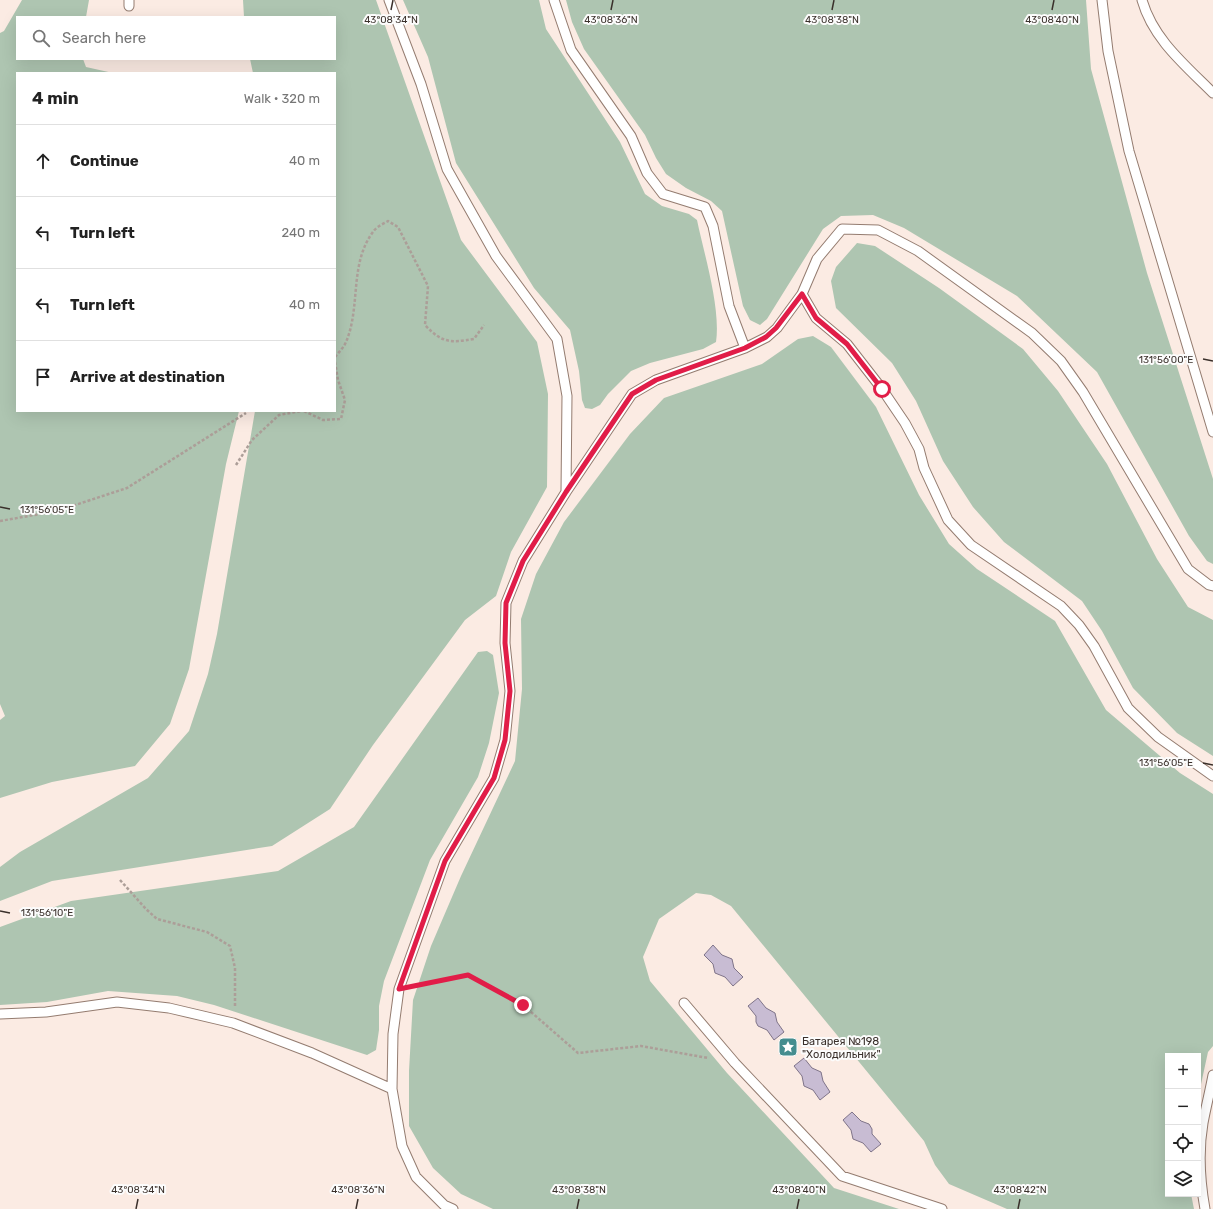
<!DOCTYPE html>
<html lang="en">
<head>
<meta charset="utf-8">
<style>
  body { margin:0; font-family:Rubik,sans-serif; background:#f6f6f6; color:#222 }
  .controls { position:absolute; right:12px; bottom:12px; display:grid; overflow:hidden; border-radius:0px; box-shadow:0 4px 16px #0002 }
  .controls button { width:36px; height:36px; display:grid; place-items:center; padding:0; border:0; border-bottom:1px solid #e0e0e0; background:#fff; color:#222; font:20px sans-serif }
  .stop { position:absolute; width:12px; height:12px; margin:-9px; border:3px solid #e11d48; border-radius:50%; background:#fff }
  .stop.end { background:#e11d48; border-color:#fff; box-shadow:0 1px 4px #0008 }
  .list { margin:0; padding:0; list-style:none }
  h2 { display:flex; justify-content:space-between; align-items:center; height:52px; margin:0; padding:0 16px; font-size:17px }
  h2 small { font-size:13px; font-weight:400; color:#767676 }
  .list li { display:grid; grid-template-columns:26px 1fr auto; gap:12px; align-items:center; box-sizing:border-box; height:72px; padding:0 16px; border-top:1px solid #e0e0e0 }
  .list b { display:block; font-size:15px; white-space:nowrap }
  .list em { font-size:13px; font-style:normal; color:#767676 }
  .icon { flex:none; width:22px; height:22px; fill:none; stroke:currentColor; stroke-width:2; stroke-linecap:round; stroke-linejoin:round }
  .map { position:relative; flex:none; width:1213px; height:1209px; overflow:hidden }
  .search { position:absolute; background:#fff; box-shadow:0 4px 16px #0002; left:16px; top:16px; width:320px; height:44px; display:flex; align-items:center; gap:10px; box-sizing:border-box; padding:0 14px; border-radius:0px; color:#767676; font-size:15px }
  .panel { position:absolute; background:#fff; box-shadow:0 4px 16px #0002; left:16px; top:72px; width:320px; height:340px; border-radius:0px }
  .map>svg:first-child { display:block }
  .green { fill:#aec5b1 }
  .building { fill:#c8bcd3; stroke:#7f7489 }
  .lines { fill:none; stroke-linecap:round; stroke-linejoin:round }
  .service-casing { stroke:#947c70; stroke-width:11 }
  .path { stroke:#ac9e98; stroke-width:2.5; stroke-dasharray:3 2; stroke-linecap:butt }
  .service { stroke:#fff; stroke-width:9 }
  .route { stroke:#e11d48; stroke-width:5 }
  .ticks { fill:none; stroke:#3a302b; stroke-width:1.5 }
  .labels { text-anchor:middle; stroke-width:4; stroke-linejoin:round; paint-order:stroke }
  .poi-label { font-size:11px; fill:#3a302b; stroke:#fcfcfc; text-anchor:start }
  .ticks-label { font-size:10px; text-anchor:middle; fill:#3a302b; stroke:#fcfcfc; stroke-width:4; stroke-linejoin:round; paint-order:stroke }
</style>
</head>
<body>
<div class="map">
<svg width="1213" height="1209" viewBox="0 0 1213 1209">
  <rect width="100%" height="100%" fill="#fbebe3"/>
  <path class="green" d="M22,0H89L86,17H17V59H83L86,67L113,73H17V411H239L226,464L189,669L170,724L135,766L52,782L0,798V720L5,716L0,704V33L4,31Z
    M243,0H376L461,240L537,342L548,394L547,487L511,552L496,596L465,620L373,745L330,809L272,846L52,881L0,901V867L20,852L148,778L189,731L208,674L217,634L255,411H335V73H253L250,59H335V17H244Z
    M403,0H539L546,29L620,142L645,194L662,206L689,214L697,220C704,254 721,308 716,342L703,349L650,363L631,371L608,394L600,405L592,409L585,408L582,400L579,371L570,330L534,288L456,163L428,57Z
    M566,0H1086L1091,69L1147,273L1213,479V564L1207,561L1189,536L1097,372L1017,296L904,228L873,215L841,216L823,229L767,319L760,325L750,320L743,306L722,211L711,201L686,188L666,174L656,158L645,135L584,49L572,22Z
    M857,243L875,246L939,288L1023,349L1058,391L1107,464L1157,559L1188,607L1213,620V756L1177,733L1133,688L1102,631L1082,601L1004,542L973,507L943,461L916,401L892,363L836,308L831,281L836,267Z
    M813,336L831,347L876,407L919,495L949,544L977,569L1055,621L1106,710L1180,773L1213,794V1046L1208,1052L1198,1098V1056H1168V1194H1191L1194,1209H1007L949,1184L935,1165L924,1141L731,906L711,895L696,893L659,919L643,957L650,981L727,1073L834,1188L899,1209H493L461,1194L433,1168L409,1126V1071L413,1000L431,946L461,876L515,761L522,689L521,619L536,574L564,522L630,434L664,398L762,364L798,339Z
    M487,651L493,655L499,693L489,743L478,777L430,860L384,981L379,1006V1030L376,1050L367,1055L214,1005L177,996L108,991L47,1002L0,1005V927L71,901L278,871L354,827L478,652Z"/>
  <path class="building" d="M713,945L722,955L732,959L734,968L743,977L733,986L725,977L715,973L713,964L704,955Z
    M758,998L766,1008L775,1013L777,1022L784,1032L774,1040L767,1030L758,1026L756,1022V1016L748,1006Z
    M804,1058L812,1068L821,1072L823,1081L830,1092L820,1100L813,1090L804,1086L802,1076L794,1066Z
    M852,1112L861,1121L869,1124L872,1129V1134L881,1144L871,1152L863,1143L853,1139L851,1130L843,1120Z"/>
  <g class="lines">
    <defs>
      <path id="service" d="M389,0L421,84L447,169L496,256L557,339L567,396L566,491
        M554,0L571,50L631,136L647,173L663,194L705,207L713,226L729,306L745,348
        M1102,0L1108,51L1129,151L1213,432
        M1142,0C1153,39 1185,65 1213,93
        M129,6V0
        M802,294L816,318L847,344L882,389L905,423L919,449L924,468L948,520L971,545L1061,606L1079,625L1094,646L1128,708L1158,737L1213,776
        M684,1003L735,1063L842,1176L942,1209
        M0,1014L46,1012L117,1002L169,1008L233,1023L312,1053L392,1089
        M453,1209L444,1205L416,1177L402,1146L392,1089L393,1034L399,989L445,861L494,778L505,740L510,691L505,643L506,603L523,561L566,492L632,394L656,380L745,348L767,337L777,328L802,294L817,259L842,229L878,230L918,251L1032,333L1061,361L1083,392L1188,569L1209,585L1213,586
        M1205,1209C1200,1181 1198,1152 1203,1123C1206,1107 1210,1091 1213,1075"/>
    </defs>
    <use href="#service" class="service-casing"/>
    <path class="path" d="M335,357C339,352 344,347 346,342C361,307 349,264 373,232C376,227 383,224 388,221L398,227L428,286L425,325C442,343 450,343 474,339L484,325
      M304,411L323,420L341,419L345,400L338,380L335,362
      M236,465L252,440L279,415L301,411
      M0,521L57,511L127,488L246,413
      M120,880L146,909L157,919L207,932L230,946L235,968V1007
      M417,985L467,975L523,1005L578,1053L641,1046L708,1058"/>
    <use href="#service" class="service"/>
  </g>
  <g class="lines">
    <path class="route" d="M523,1005L468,975L399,989L445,861L494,778L505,740L510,691L505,643L506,603L523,561L566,492L632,394L656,380L745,348L766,337L776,328L802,294L816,318L847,344L882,389"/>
  </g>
  <path class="ticks" d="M391,10L393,0M611,10L613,0M832,10L834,0M1052,10L1054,0M1203,359L1213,361M0,507L10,509M1203,763L1213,765M0,911L10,913M136,1209L138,1199M356,1209L358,1199M577,1209L579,1199M797,1209L799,1199M1018,1209L1020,1199"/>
  <defs>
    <symbol id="sight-square" viewBox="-11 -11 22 22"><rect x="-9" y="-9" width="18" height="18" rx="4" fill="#458d8f" stroke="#fcfcfc"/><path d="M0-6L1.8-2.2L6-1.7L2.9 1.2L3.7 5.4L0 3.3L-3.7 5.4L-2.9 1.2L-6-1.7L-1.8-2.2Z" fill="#fff"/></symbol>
  </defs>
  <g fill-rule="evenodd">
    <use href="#sight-square" x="777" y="1036" width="22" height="22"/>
  </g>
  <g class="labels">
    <g class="poi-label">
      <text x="802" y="1045">Батарея №198<tspan x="802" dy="13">"Холодильник"</tspan></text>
    </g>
  </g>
  <g class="ticks-label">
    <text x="391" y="23">43°08'34"N</text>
    <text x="611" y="23">43°08'36"N</text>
    <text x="832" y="23">43°08'38"N</text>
    <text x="1052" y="23">43°08'40"N</text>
    <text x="1166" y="363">131°56'00"E</text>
    <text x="47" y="513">131°56'05"E</text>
    <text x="1166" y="766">131°56'05"E</text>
    <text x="47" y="916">131°56'10"E</text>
    <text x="138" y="1193">43°08'34"N</text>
    <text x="358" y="1193">43°08'36"N</text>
    <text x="579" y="1193">43°08'38"N</text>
    <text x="799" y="1193">43°08'40"N</text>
    <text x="1020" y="1193">43°08'42"N</text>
  </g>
</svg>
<div class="controls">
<button>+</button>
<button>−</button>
<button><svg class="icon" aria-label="locate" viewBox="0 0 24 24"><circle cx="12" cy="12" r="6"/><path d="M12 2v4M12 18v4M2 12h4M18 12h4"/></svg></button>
<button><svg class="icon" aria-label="layers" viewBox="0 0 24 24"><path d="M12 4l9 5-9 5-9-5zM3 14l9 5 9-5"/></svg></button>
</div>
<div class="stop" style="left:882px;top:389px"></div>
<div class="stop end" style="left:523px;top:1005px"></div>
<div class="search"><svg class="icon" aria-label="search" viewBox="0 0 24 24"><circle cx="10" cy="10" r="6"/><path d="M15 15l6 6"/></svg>Search here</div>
<section class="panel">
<h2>4 min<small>Walk · 320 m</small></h2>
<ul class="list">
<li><svg class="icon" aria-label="ahead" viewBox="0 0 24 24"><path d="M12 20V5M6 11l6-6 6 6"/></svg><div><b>Continue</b></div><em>40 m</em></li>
<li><svg class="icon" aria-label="left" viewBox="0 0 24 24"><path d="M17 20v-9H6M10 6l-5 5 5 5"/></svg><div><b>Turn left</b></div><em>240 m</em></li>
<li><svg class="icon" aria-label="left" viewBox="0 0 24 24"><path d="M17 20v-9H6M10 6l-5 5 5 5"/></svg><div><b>Turn left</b></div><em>40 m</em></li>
<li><svg class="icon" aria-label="arrive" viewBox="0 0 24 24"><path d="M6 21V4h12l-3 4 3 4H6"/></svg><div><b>Arrive at destination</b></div></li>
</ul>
</section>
</div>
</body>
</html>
